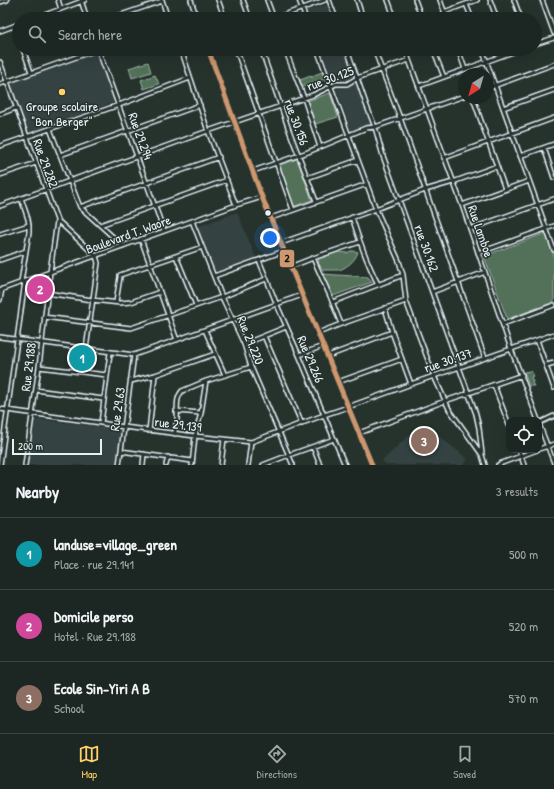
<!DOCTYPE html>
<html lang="en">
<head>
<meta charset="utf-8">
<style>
  body { margin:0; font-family:"Patrick Hand",sans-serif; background:#252e2a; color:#f1f3f6 }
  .controls { position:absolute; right:12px; bottom:12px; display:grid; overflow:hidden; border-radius:8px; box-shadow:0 4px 16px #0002 }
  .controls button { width:36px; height:36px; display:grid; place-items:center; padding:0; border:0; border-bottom:1px solid #3a4340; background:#1c2622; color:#f1f3f6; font:20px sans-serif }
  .compass { position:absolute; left:458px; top:68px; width:36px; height:36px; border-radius:50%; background:#1c2622; box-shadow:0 4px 16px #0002; rotate:217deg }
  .scale { position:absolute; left:12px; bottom:10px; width:90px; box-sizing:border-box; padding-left:4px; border:2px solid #e8f1f8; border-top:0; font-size:11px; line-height:14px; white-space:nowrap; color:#e8f1f8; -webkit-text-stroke:3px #26332d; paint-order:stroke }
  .you { position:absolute; left:270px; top:238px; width:14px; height:14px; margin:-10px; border:3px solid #fff; border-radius:50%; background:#1a73e8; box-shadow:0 0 0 6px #1a73e833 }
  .badge { display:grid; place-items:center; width:26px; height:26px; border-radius:50%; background:#ffd166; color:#fff; font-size:13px; font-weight:700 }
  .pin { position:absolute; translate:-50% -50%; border:2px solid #fff; box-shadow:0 1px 4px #0006 }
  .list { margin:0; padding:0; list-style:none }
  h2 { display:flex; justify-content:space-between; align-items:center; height:52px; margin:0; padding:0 16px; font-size:17px }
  h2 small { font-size:13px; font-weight:400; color:#a0a5a5 }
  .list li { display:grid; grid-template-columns:26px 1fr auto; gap:12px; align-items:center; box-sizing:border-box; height:72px; padding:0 16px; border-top:1px solid #3a4340 }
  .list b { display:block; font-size:15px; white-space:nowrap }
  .list p { margin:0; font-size:13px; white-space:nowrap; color:#a0a5a5 }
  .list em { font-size:13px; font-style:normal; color:#a0a5a5 }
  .icon { flex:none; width:22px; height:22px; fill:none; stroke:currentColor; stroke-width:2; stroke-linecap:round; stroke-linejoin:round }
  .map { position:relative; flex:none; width:554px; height:465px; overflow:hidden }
  .search { position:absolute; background:#1c2622; box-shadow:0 4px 16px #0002; left:12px; right:12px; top:12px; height:44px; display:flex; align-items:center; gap:10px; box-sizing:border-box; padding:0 14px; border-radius:22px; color:#a0a5a5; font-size:15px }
  .sheet { height:268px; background:#1c2622 }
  nav { display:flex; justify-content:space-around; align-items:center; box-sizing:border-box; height:56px; border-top:1px solid #3a4340; background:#1c2622; font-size:11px; color:#a0a5a5 }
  nav a { display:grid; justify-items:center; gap:2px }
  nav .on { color:#ffd166 }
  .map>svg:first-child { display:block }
  .built { fill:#344242 }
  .green { fill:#537159; stroke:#9eb1a8 }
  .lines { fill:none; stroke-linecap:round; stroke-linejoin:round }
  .minor-casing { stroke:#e8f1f8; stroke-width:6 }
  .minor { stroke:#26332d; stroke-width:3 }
  .bus-1-casing { stroke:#26332d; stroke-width:8 }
  .bus-1 { stroke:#cd976f; stroke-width:5 }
  .poi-dot { fill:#ffd166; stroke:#26332d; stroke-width:1.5 }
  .bus-dot { fill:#e8f1f8; stroke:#26332d; stroke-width:1.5 }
  .labels { text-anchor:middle; stroke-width:3; stroke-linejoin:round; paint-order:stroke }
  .street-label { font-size:13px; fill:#e8f1f8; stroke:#26332d }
  .poi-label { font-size:13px; fill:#e8f1f8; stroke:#26332d }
  .line-badge { stroke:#26332d; stroke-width:1.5 }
  .pale-badge-label { font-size:11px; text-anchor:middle; font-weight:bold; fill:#111 }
</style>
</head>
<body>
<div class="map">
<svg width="554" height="465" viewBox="0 0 554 465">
  <rect width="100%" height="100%" fill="#26332d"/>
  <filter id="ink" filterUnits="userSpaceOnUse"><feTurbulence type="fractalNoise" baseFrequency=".025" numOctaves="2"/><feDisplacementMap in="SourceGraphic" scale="8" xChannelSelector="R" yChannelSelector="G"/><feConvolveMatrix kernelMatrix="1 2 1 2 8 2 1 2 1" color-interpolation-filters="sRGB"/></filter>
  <g filter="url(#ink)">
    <path class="built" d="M329,4L334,19H309L306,11Z
      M321,49H345L372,124L352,132Z
      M96,51L115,102L28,134L9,82Z
      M237,212L256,258L219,272L215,271L197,227Z
      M34,419L122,429L116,465H28Z
      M422,423L468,459L463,465H387L382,461Z"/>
    <path class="green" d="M148,62L151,72L132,78L129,68Z
      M322,72L325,79L302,87L300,80L311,76L312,78V76Z
      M155,75L159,84L144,89L141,80Z
      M330,93L338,117L315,124L307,101Z
      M297,159L312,200L292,207L279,165Z
      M546,233L554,256V302L507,319L484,256Z
      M350,251H354L358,252C355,261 348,266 340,270H323L318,263L319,262L318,259L338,252L348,253Z
      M322,274L368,277L372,282L333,296Z
      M530,371L532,372L533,376L531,377L533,382L532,383L534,386H529L524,372Z"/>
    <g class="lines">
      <defs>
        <path id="minor" d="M58,0L61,9
          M81,0L87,19
          M162,0L168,19
          M191,0L197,19
          M218,0L225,19
          M243,0L250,19
          M267,0L274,19
          M299,0L306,19
          M329,0L336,19
          M357,0L363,19
          M388,0L395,19
          M415,0L422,19
          M440,0L447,19
          M490,0L497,19
          M514,0L521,19
          M542,0L554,33
          M0,2L7,0
          M466,4L472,19
          M444,12L477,0
          M34,19L85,0
          M109,19L162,1
          M273,19L325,0
          M14,26L19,39
          M0,31L19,24
          M535,44L554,38
          M23,49L31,72
          M98,49L164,231
          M181,49L208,131L236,205
          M208,49L234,122L253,171L262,197L372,465
          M236,49L293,210
          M261,49L289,130L316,201
          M285,49L304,98L320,147
          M317,49L376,209L399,261L403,275L406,301L434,376L449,409L482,455L485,465
          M347,49L366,104L375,127L383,156L399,200L459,367L476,414L479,428L482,454
          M374,49L400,118L485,358
          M405,49L462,205L511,349L538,420
          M433,49L444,77
          M458,49L465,69
          M482,49L554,250
          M0,62L57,220L96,256L98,263L86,349
          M0,84L99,49
          M419,86L521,49
          M488,88L554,64
          M473,98L505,189
          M503,108L554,90
          M0,114L16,108
          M50,129L80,207L123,246
          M0,146L119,105L190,78
          M544,148L554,178
          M60,155L200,105
          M520,156L554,144
          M444,158L554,118
          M253,171L308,152L366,128L375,127L464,96
          M0,175L36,163
          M307,178L358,160
          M462,205L529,181
          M0,206L208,131L313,95L336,84H347L357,78L409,60
          M80,207L219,157
          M352,217C359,240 367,263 378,284
          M271,218L367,184
          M192,221L222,297L244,344L251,367L293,465
          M100,225L227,180
          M470,229L554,199
          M0,234L29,225
          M141,239L177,340
          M281,243L376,209L399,200L425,190L453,182L497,166
          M478,253L554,226
          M176,256L196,305
          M313,258L330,296L341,324
          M0,260L26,251
          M259,260L277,305L299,355L345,465
          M290,267L313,258L360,242
          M214,276L284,251
          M21,282L29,232V225L28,219L21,198
          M0,290L192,221L236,205L262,197
          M432,292L485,272
          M47,293L92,300L120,303L131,302L160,292
          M0,300L2,289
          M116,302L120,277V275L202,247
          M333,302L403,275
          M385,308L392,332L411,384
          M44,317L131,328L222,297L266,279
          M503,324L554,305
          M205,330L225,375
          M318,333L341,324L406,301
          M264,336L302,424
          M0,337L134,355L302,295
          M537,340L554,388
          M244,344L286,327
          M299,355L323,346
          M328,356L392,332
          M547,365L554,363
          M39,367L107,375
          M131,381L155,375L215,354
          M338,382L402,359
          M494,385L509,425
          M36,390L103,399
          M0,409L101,423L124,427L195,436L251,442L324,415L348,407L411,384L537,340L554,334
          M176,411L201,413
          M101,423L110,353
          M539,423L554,416
          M539,424L554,463
          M149,431L155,375
          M359,433L445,401L522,375
          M175,434C175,429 176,425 177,420C178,410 175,399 182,391L206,381
          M313,447L320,465
          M539,449L554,444
          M519,450L524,465
          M121,451L192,461
          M0,465L25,281
          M25,465L39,367L50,272L57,221
          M119,465L134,355
          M143,465L144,454
          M166,465L168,457
          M192,465L195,436L201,413L206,381L251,367
          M221,465L224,439
          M248,465L251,442
          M263,465L289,455L334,439
          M498,465L502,463L537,450"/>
      </defs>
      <use href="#minor" class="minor-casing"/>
      <use href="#minor" class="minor"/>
      <defs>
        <path id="bus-1" d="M208,49L262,197L372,465"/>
      </defs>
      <use href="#bus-1" class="bus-1-casing"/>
      <use href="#bus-1" class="bus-1"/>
    </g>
  </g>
  <circle class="poi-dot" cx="62" cy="92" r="4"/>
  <circle class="bus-dot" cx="268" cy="213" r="3.5"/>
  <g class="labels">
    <g class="street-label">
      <text transform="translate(330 78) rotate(-20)" y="5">rue 30.125</text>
      <text transform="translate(297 122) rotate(70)" y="5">rue 30.156</text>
      <text transform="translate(141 136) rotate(70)" y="5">Rue 29.294</text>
      <text transform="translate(46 163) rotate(70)" y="5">Rue 29.282</text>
      <text transform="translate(481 231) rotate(71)" y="5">Rue Lamboe</text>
      <text transform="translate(128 234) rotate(-20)" y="5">Boulevard T. Waore</text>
      <text transform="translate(427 248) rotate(70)" y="5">rue 30.162</text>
      <text transform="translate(251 340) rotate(68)" y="5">Rue 29.220</text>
      <text transform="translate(311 359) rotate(67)" y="5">Rue 29.266</text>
      <text transform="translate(448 360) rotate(-19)" y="5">rue 30.137</text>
      <text transform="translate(28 367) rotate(-83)" y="5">Rue 29.188</text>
      <text transform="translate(117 409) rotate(-82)" y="5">Rue 29.63</text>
      <text transform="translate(178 424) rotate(7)" y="5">rue 29.139</text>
    </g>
    <g class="poi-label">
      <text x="62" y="111">Groupe scolaire<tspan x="62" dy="15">"Bon Berger"</tspan></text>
    </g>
  </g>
  <rect class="line-badge" x="279" y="249" width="16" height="19" rx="4" fill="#cd976f"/>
  <g class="pale-badge-label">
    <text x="287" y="262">2</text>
  </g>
</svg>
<div class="controls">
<button><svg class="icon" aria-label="locate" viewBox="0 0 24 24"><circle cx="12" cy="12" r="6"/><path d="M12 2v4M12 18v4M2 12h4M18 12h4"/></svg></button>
</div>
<svg class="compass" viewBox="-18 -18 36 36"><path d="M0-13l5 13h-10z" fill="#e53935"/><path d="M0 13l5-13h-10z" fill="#a0a5a5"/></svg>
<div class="scale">200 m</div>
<div class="you"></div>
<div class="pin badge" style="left:82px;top:358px;background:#0f9aa8">1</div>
<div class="pin badge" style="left:40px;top:289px;background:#d1479c">2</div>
<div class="pin badge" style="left:424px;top:441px;background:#8d6e63">3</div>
<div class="search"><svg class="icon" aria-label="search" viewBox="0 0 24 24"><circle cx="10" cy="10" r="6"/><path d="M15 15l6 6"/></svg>Search here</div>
</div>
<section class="sheet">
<h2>Nearby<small>3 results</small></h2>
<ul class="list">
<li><span class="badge" style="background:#0f9aa8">1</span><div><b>landuse=village_green</b><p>Place · rue 29.141</p></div><em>500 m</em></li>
<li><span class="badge" style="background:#d1479c">2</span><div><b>Domicile perso</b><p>Hotel · Rue 29.188</p></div><em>520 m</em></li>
<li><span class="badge" style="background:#8d6e63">3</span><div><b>Ecole Sin-Yiri A B</b><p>School</p></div><em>570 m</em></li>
</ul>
</section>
<nav>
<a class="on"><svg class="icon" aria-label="map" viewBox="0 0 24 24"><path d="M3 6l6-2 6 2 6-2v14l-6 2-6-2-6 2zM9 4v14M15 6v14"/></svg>Map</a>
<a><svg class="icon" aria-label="directions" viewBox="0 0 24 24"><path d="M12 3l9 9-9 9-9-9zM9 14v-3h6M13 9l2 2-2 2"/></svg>Directions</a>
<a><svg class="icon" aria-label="saved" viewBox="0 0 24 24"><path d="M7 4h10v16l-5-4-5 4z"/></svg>Saved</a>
</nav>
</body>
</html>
